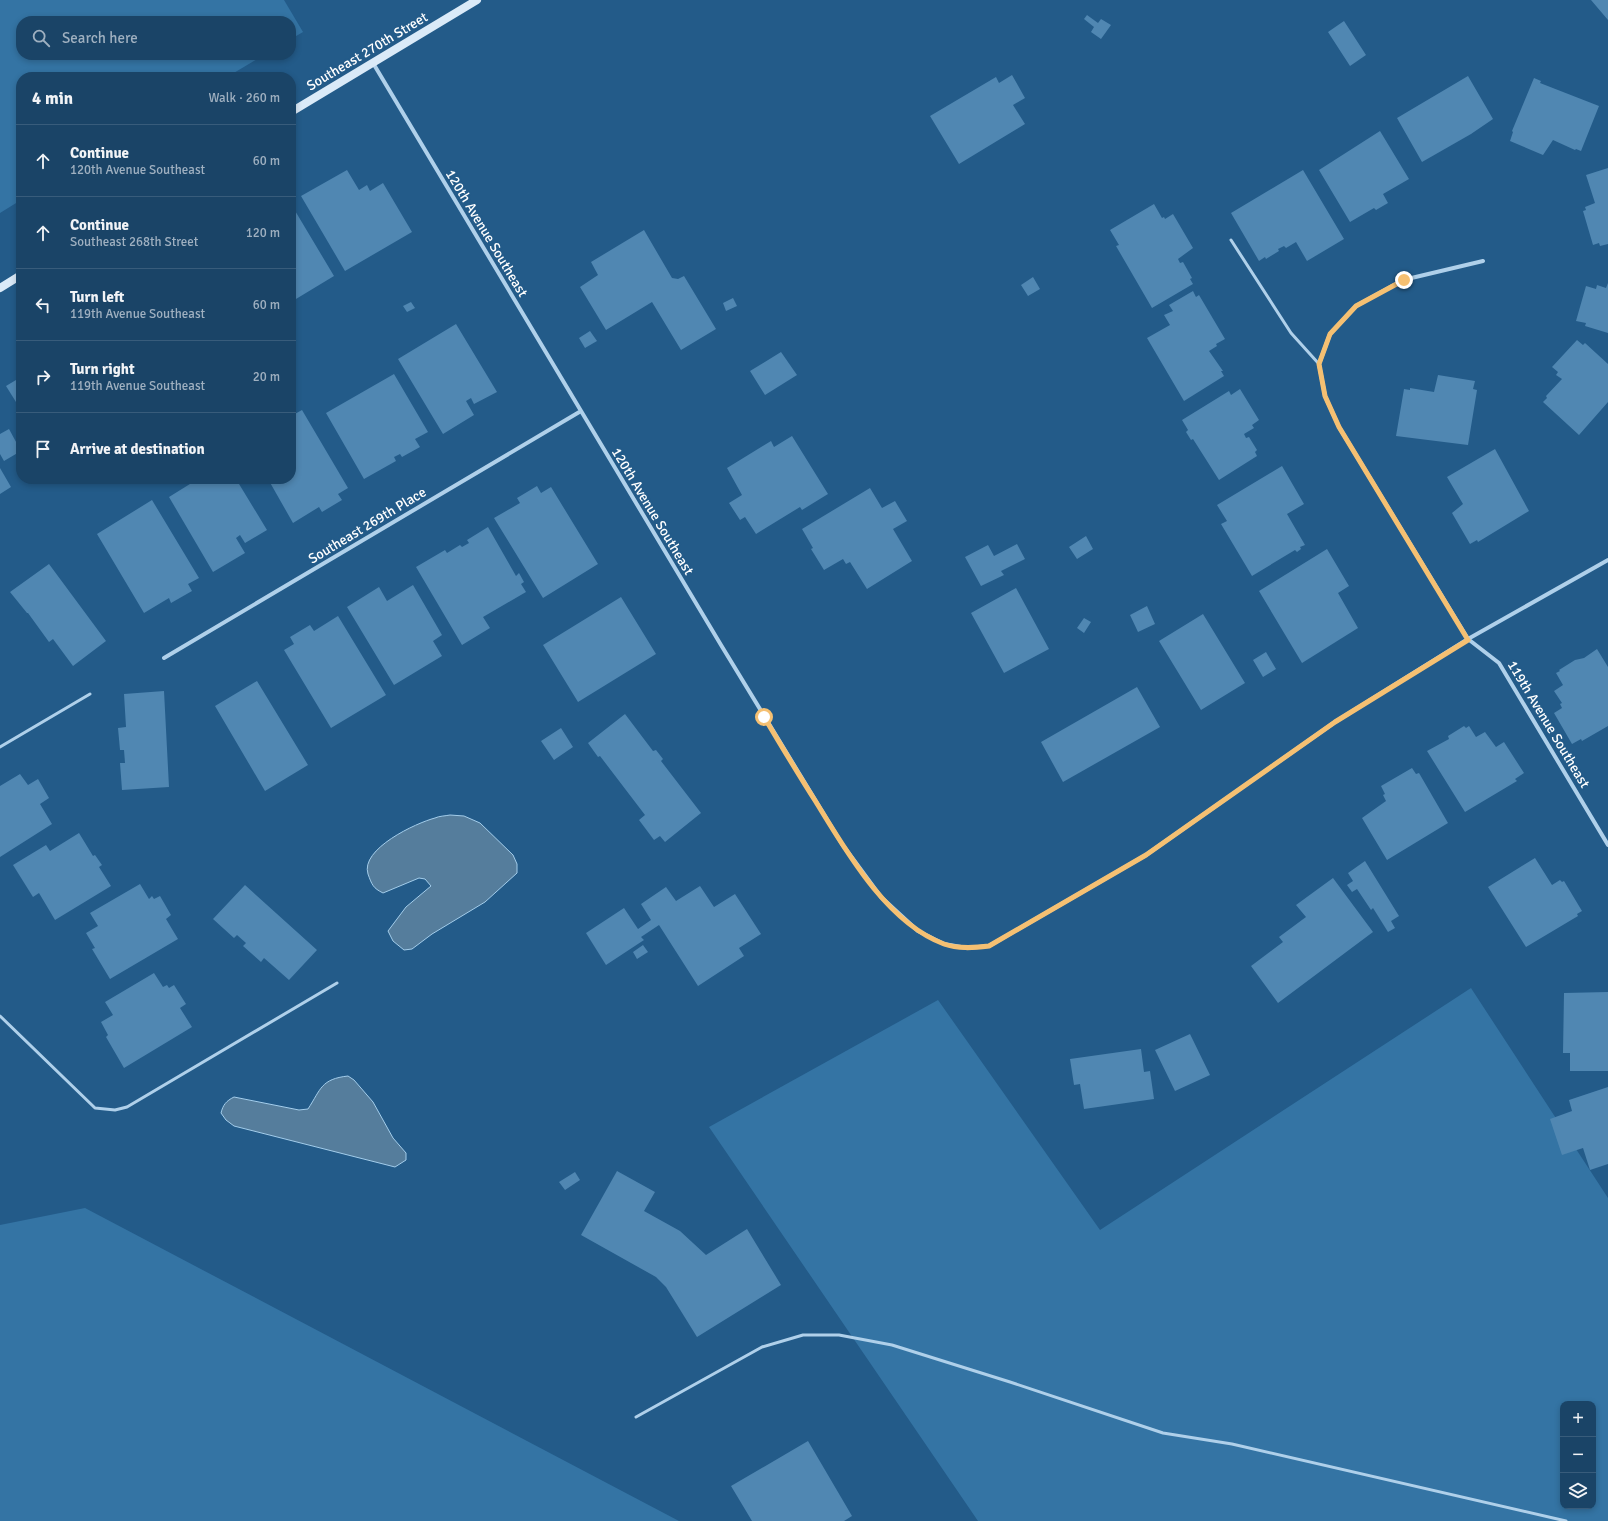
<!DOCTYPE html>
<html lang="en">
<head>
<meta charset="utf-8">
<style>
  body { margin:0; font-family:Signika,sans-serif; background:#274e70; color:#f1f3f6 }
  .controls { position:absolute; right:12px; bottom:12px; display:grid; overflow:hidden; border-radius:8px; box-shadow:0 2px 6px #0003 }
  .controls button { width:36px; height:36px; display:grid; place-items:center; padding:0; border:0; border-bottom:1px solid #385c7b; background:#1a4467; color:#f1f3f6; font:20px sans-serif }
  .stop { position:absolute; width:12px; height:12px; margin:-9px; border:3px solid #f5c072; border-radius:50%; background:#fff }
  .stop.end { background:#f5c072; border-color:#fff; box-shadow:0 1px 4px #0008 }
  .list { margin:0; padding:0; list-style:none }
  h2 { display:flex; justify-content:space-between; align-items:center; height:52px; margin:0; padding:0 16px; font-size:17px }
  h2 small { font-size:13px; font-weight:400; color:#9fb0c0 }
  .list li { display:grid; grid-template-columns:26px 1fr auto; gap:12px; align-items:center; box-sizing:border-box; height:72px; padding:0 16px; border-top:1px solid #385c7b }
  .list b { display:block; font-size:15px; white-space:nowrap }
  .list p { margin:0; font-size:13px; white-space:nowrap; color:#9fb0c0 }
  .list em { font-size:13px; font-style:normal; color:#9fb0c0 }
  .icon { flex:none; width:22px; height:22px; fill:none; stroke:currentColor; stroke-width:2; stroke-linecap:round; stroke-linejoin:round }
  .map { position:relative; flex:none; width:1608px; height:1521px; overflow:hidden }
  .search { position:absolute; background:#1a4467; box-shadow:0 2px 6px #0003; left:16px; top:16px; width:280px; height:44px; display:flex; align-items:center; gap:10px; box-sizing:border-box; padding:0 14px; border-radius:16px; color:#9fb0c0; font-size:15px }
  .panel { position:absolute; background:#1a4467; box-shadow:0 2px 6px #0003; left:16px; top:72px; width:280px; height:412px; border-radius:16px }
  .map>svg:first-child { display:block }
  .green { fill:#3474a4; fill-rule:evenodd }
  .water { fill:#557d9c; stroke:#a3cdeb }
  .building { fill:#5087b2 }
  .lines { fill:none; stroke-linecap:round; stroke-linejoin:round }
  .lane { stroke:#afd0ea; stroke-width:3 }
  .street { stroke:#afd0ea; stroke-width:4 }
  .secondary { stroke:#daeaf8; stroke-width:8 }
  .route { stroke:#f5c072; stroke-width:5 }
  .labels { text-anchor:middle; stroke-width:4; stroke-linejoin:round; paint-order:stroke }
  .street-label { font-size:14px; fill:#fff; stroke:#235b89 }
</style>
</head>
<body>
<div class="map">
<svg width="1608" height="1521" viewBox="0 0 1608 1521">
  <rect width="100%" height="100%" fill="#235b89"/>
  <path class="green" d="M0,0H284L303,32L291,39V21H21V55H264L227,77H21V200L0,213Z
    M1471,988L1608,1198V1521H978L709,1127L938,1000L1100,1230ZM1563,1404H1593V1506H1563Z
    M85,1208L679,1521H0V1225Z"/>
  <path class="water" d="M450,815L464,816L480,823L513,855L517,864V873L485,902L432,934L412,949L404,950L393,941L388,931L406,907L431,886L425,879L419,878L383,893C373,888 372,885 368,874C360,849 416,823 435,818C439,816 445,816 450,815Z
    M348,1076L354,1080L373,1102L393,1138L406,1153V1160L395,1167L234,1126L226,1120L221,1113C223,1105 226,1101 234,1097L299,1110L308,1109C321,1089 321,1079 348,1076Z"/>
  <path class="building" d="M1591,0H1608V20Z
    M1087,15L1098,23L1101,19L1111,25L1101,39L1091,32L1094,27L1084,19Z
    M1344,21L1366,55L1350,66L1328,32Z
    M1012,75L1025,98L1013,105L1025,124L959,164L930,116L996,77L999,83Z
    M1468,76L1493,119L1471,134L1422,162L1397,118Z
    M1534,78L1541,81L1540,83L1599,106L1581,151L1576,149L1575,150L1553,140L1543,155L1510,141L1513,132L1512,131Z
    M1380,131L1409,179L1383,194L1388,203L1376,210L1374,208L1350,222L1319,170Z
    M1608,168V244L1600,246L1599,243L1593,245L1583,211L1586,210L1585,207L1595,203L1586,175Z
    M347,170L359,190L367,185L370,191L383,183L412,232L345,271L301,196Z
    M1303,170L1344,239L1307,261L1296,242L1286,248L1284,246L1278,249L1279,251L1266,259L1265,257L1259,261L1231,213Z
    M291,204L334,276L291,302Z
    M1154,204L1162,218L1164,217L1165,219L1173,214L1193,248L1178,259L1180,263L1183,262L1192,278L1190,279L1193,284L1152,308L1116,246L1119,245L1110,230Z
    M644,230L672,278L678,279L684,276L716,329L681,350L652,302L606,330L580,287L598,275L591,262Z
    M1033,277L1040,289L1028,296L1021,285Z
    M1608,283V333L1585,326L1586,323L1576,321L1586,286L1596,289L1597,285L1606,288Z
    M1193,291L1196,297L1199,295L1225,339L1216,344L1217,346L1209,351L1223,371H1221L1224,376L1184,401L1147,338L1170,325L1164,315L1173,311L1169,305Z
    M733,298L737,306L726,311L723,303Z
    M411,302L415,308L407,312L403,306Z
    M456,324L497,392L474,404L471,398L466,401L474,415L443,434L398,359Z
    M590,331L597,341L585,348L579,338Z
    M1577,340L1583,345L1585,343L1608,364V402L1579,435L1543,402L1547,398L1546,396L1562,379L1556,375L1558,372L1552,367Z
    M781,352L797,375L765,395L750,371Z
    M394,374L428,432L415,439L420,447L402,457L400,454L394,457L396,461L364,479L326,413Z
    M1438,375L1475,381L1473,389L1477,390L1468,445L1396,436L1404,389L1410,390V388L1434,392Z
    M21,377V410L6,386Z
    M1240,389L1259,420L1252,425L1254,428L1244,434L1246,438L1249,437L1257,450L1255,452L1257,456L1219,480L1193,439L1191,440L1186,432L1188,430L1182,420L1229,391L1231,395Z
    M302,410L348,488L338,494L342,500L322,512L319,507L293,523L268,479H291V416Z
    M9,429L21,451L4,461L0,454V434Z
    M792,436L828,494L802,510L800,507L756,534L745,517L740,520L729,503L742,495L727,468L771,441L774,447Z
    M1495,449L1529,511L1478,542L1477,540L1470,544L1452,513L1463,504L1447,477Z
    M1282,466L1304,504L1287,514L1305,545L1300,547L1301,549L1297,552L1295,550L1252,576L1221,524L1227,521L1217,505Z
    M0,468L11,487L0,494Z
    M198,479H236L267,530L245,543L240,535L236,538L245,553L213,572L169,497Z
    M537,486L541,493L551,487L598,564L543,598L494,518L520,503L517,498Z
    M870,488L882,508L895,501L907,521L893,529L912,561L867,589L850,562L846,564L843,559L824,570L811,549L813,548L802,529Z
    M152,500L199,578L188,584L192,591L171,603L169,598L144,613L97,534Z
    M488,527L516,576L519,573L524,582L521,584L526,592L483,617L490,628L462,645L416,567L445,550L447,553L460,545L462,547L469,543L467,540Z
    M1086,536L1093,549L1077,559L1069,547Z
    M1017,544L1025,559L1001,571L1004,575L981,586L965,557L988,545L994,556Z
    M1327,549L1349,586L1338,593L1358,628L1302,663L1259,591Z
    M49,564L106,641L73,666L53,639L49,642L28,613H27L10,592Z
    M413,585L442,635L433,641L442,656L394,685L347,607L379,587L387,601Z
    M1016,588L1049,649L1004,673L971,613Z
    M621,597L656,654L578,702L543,645Z
    M1147,606L1155,624L1138,632L1130,615Z
    M1203,614L1245,683L1201,710L1159,641Z
    M338,616L386,695L331,728L284,650L294,644L290,637L310,625L314,631Z
    M1084,618L1091,622L1084,633L1077,628Z
    M1597,649L1608,667V726L1582,741L1581,739L1572,744L1554,713L1562,708L1560,704L1562,703L1554,691L1563,685L1556,673L1560,671L1559,670L1575,660L1584,658Z
    M1266,652L1276,669L1263,677L1253,660Z
    M257,681L308,765L265,791L215,706Z
    M1137,687L1160,727L1063,782L1041,742Z
    M164,691L169,787L122,790L120,763H125L124,750H120L118,728L126,727L124,694Z
    M625,714L653,751L656,750L663,759L661,761L701,813L665,842L660,836L654,840L639,820L645,815L600,756L598,757L588,743Z
    M1464,726L1466,728L1469,726L1476,737L1485,732L1496,747L1504,742L1524,773L1515,779L1517,781L1465,812L1427,751L1449,739L1448,736Z
    M561,728L573,747L554,760L541,741Z
    M1412,768L1416,774L1419,773L1448,823L1387,860L1362,818L1386,801L1383,795L1385,794L1381,786Z
    M20,774L28,785L38,779L49,798L40,804L52,824L0,857V786Z
    M79,833L93,856L95,855L102,865L99,867L111,886L55,920L39,893L33,897L13,865L46,845L50,851Z
    M1535,858L1552,885L1560,880L1562,882L1564,881L1582,911L1577,914L1578,916L1526,947L1488,887Z
    M1365,861L1399,916L1391,921L1395,928L1388,932L1373,908L1371,910L1357,889L1352,892L1347,885L1353,881L1348,873Z
    M1333,878L1373,932L1278,1003L1251,966L1283,942L1279,937L1306,917L1296,905Z
    M140,884L149,899L152,896L154,899L160,896L171,915L166,919L178,939L110,979L92,949L95,948L86,933L98,926L90,913Z
    M245,885L317,950L289,980L264,958L261,962L243,946L246,943L237,935L234,938L213,919Z
    M700,886L714,907L735,894L761,934L739,948L744,956L698,986L659,925L641,937L644,940L606,965L586,933L624,908L638,929L651,920L641,904L666,887L676,901Z
    M643,945L648,952L637,959L633,952Z
    M154,973L163,987L167,985L169,988L174,985L186,1004L180,1008L192,1027L124,1068L106,1037L108,1035L101,1022L113,1015L105,1002Z
    M1608,992V1071H1570V1053H1563L1564,993Z
    M1190,1034L1210,1075L1175,1091L1155,1050Z
    M1141,1049L1144,1072L1150,1071L1154,1099L1084,1109L1080,1084L1074,1085L1070,1059Z
    M1608,1087V1164L1590,1170L1583,1148L1562,1155L1550,1119L1572,1111L1569,1100Z
    M617,1171L655,1192L644,1211L680,1231L706,1255L747,1229L781,1285L697,1337L666,1287L656,1277L581,1235Z
    M575,1172L580,1180L565,1190L559,1182Z
    M808,1441L852,1516L844,1521H752L731,1486Z"/>
  <g class="lines">
    <path class="lane" d="M1231,240L1291,333L1319,364
      M0,747L90,694
      M0,1016L95,1108L115,1110L127,1107L337,983
      M636,1417L762,1347L803,1335H839L892,1345L1010,1382L1163,1433L1232,1444L1566,1521"/>
    <path class="street" d="M373,63L721,645L842,844L881,897L918,931L944,944L967,948L989,946L1146,855L1335,722L1468,639L1608,560
      M1483,261L1403,280L1356,306L1330,334L1319,364L1325,396L1339,427L1468,639L1499,663L1608,845
      M164,658L581,411"/>
    <path class="secondary" d="M291,112L477,0
      M0,288L21,275"/>
  </g>
  <g class="lines">
    <path class="route" d="M764,717C781,745 798,774 816,802C846,851 887,923 944,944C958,949 973,948 989,946L1146,855L1335,722L1468,640L1339,427L1325,396L1319,364L1330,334L1356,306L1404,280"/>
  </g>
  <g class="labels">
    <g class="street-label">
      <text transform="translate(367 51) rotate(-31)" y="5">Southeast 270th Street</text>
      <text transform="translate(487 233) rotate(59)" y="5">120th Avenue Southeast</text>
      <text transform="translate(653 511) rotate(59)" y="5">120th Avenue Southeast</text>
      <text transform="translate(367 525) rotate(-31)" y="5">Southeast 269th Place</text>
      <text transform="translate(1549 724) rotate(59)" y="5">119th Avenue Southeast</text>
    </g>
  </g>
</svg>
<div class="controls">
<button>+</button>
<button>−</button>
<button><svg class="icon" aria-label="layers" viewBox="0 0 24 24"><path d="M12 4l9 5-9 5-9-5zM3 14l9 5 9-5"/></svg></button>
</div>
<div class="stop" style="left:764px;top:717px"></div>
<div class="stop end" style="left:1404px;top:280px"></div>
<div class="search"><svg class="icon" aria-label="search" viewBox="0 0 24 24"><circle cx="10" cy="10" r="6"/><path d="M15 15l6 6"/></svg>Search here</div>
<section class="panel">
<h2>4 min<small>Walk · 260 m</small></h2>
<ul class="list">
<li><svg class="icon" aria-label="ahead" viewBox="0 0 24 24"><path d="M12 20V5M6 11l6-6 6 6"/></svg><div><b>Continue</b><p>120th Avenue Southeast</p></div><em>60 m</em></li>
<li><svg class="icon" aria-label="ahead" viewBox="0 0 24 24"><path d="M12 20V5M6 11l6-6 6 6"/></svg><div><b>Continue</b><p>Southeast 268th Street</p></div><em>120 m</em></li>
<li><svg class="icon" aria-label="left" viewBox="0 0 24 24"><path d="M17 20v-9H6M10 6l-5 5 5 5"/></svg><div><b>Turn left</b><p>119th Avenue Southeast</p></div><em>60 m</em></li>
<li><svg class="icon" aria-label="right" viewBox="0 0 24 24"><path d="M7 20v-9h11M14 6l5 5-5 5"/></svg><div><b>Turn right</b><p>119th Avenue Southeast</p></div><em>20 m</em></li>
<li><svg class="icon" aria-label="arrive" viewBox="0 0 24 24"><path d="M6 21V4h12l-3 4 3 4H6"/></svg><div><b>Arrive at destination</b></div></li>
</ul>
</section>
</div>
</body>
</html>
